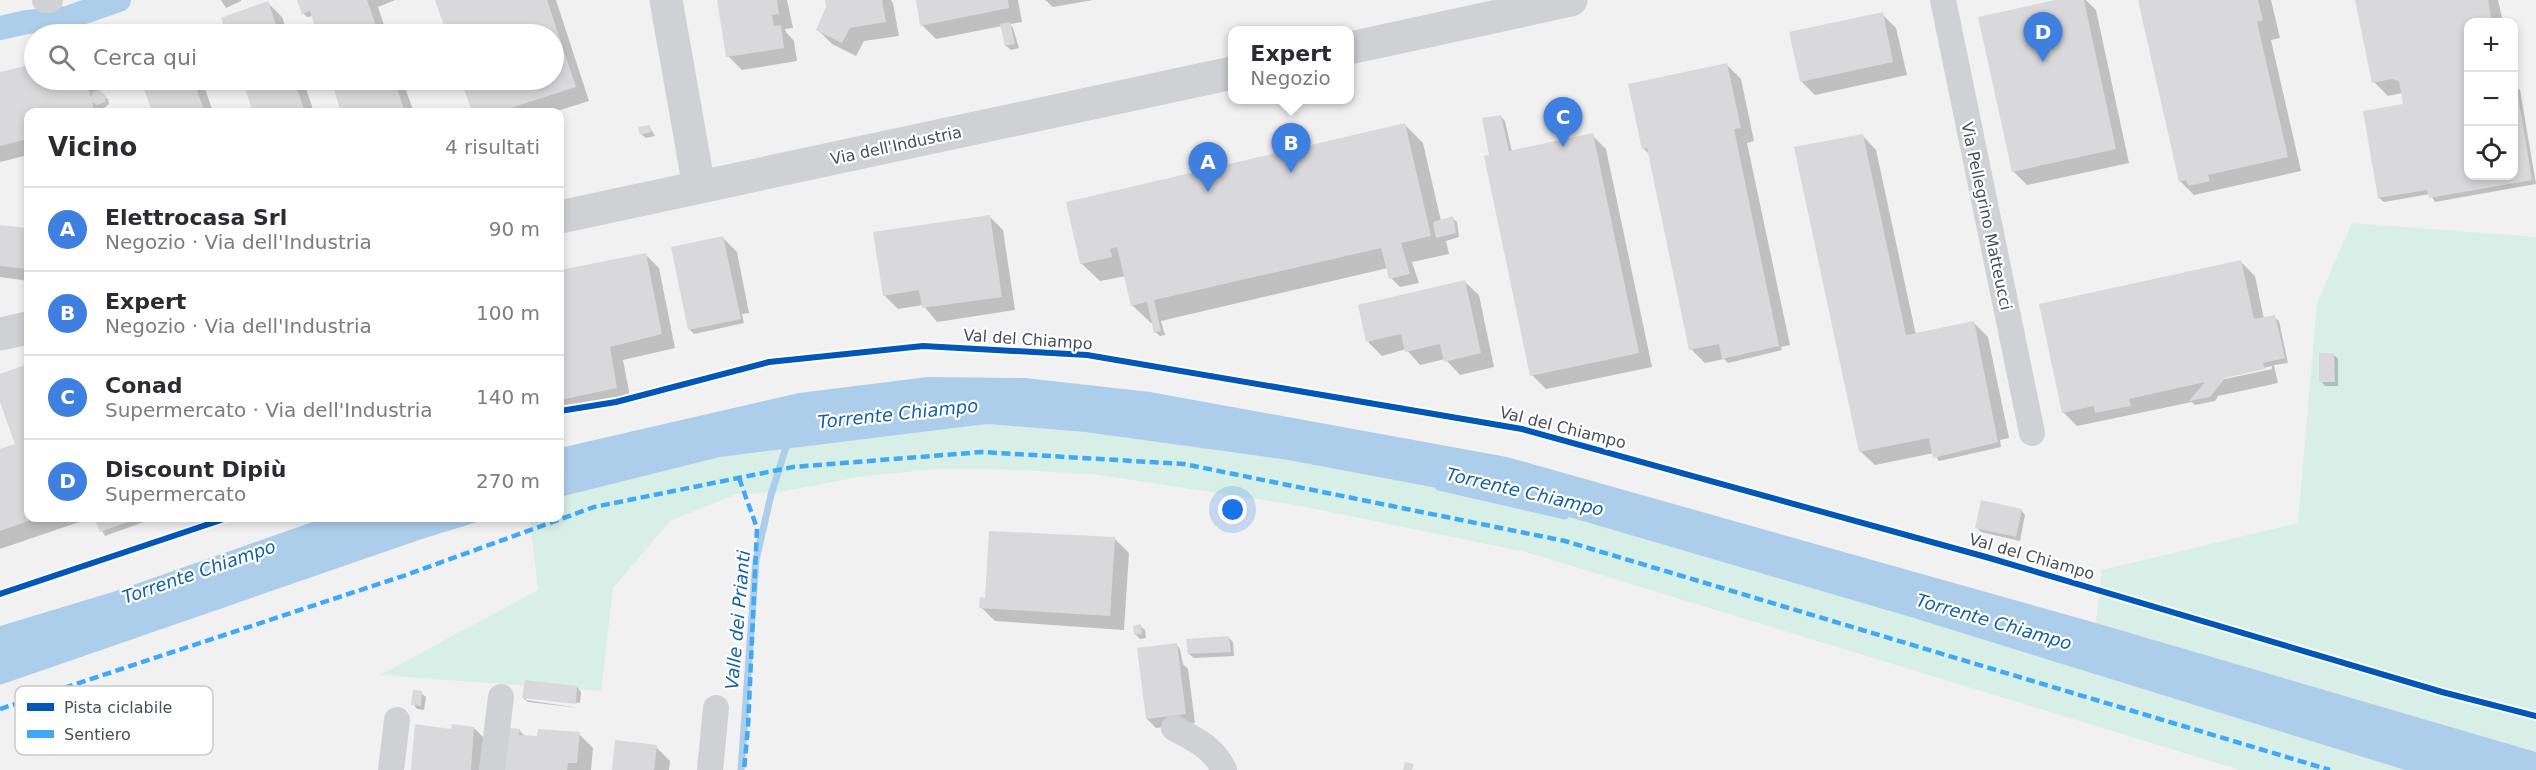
<!DOCTYPE html>
<html lang="it">
<head>
<meta charset="utf-8">
<style>
  body { margin:0; font-family:"DejaVu Sans",sans-serif; background:#f2f2f3; color:#2b2b33 }
  .controls { position:absolute; right:18px; top:18px; display:grid; overflow:hidden; border-radius:12px; box-shadow:0 3px 9px #0003 }
  .controls button { width:54px; height:54px; display:grid; place-items:center; padding:0; border:0; border-bottom:2px solid #e1e1e2; background:#fff; color:#2b2b33; font:30px sans-serif }
  .you { position:absolute; left:1233px; top:510px; width:21px; height:21px; margin:-15px; border:4px solid #fff; border-radius:50%; background:#1a73e8; box-shadow:0 0 0 9px #1a73e833 }
  .badge { display:grid; place-items:center; width:39px; height:39px; border-radius:50%; background:#b45309; color:#fff; font-size:20px; font-weight:700 }
  .pin { position:absolute; translate:-50% -50px; filter:drop-shadow(0 2px 3px #0008) }
  .pin::after { content:''; position:absolute; top:32px; width:21px; height:18px; background:inherit; clip-path:polygon(0 0,100% 0,50% 100%) }
  .popup { position:absolute; left:1228px; top:26px; width:126px; height:78px; box-sizing:border-box; display:grid; place-content:center; border-radius:12px; background:#fff; filter:drop-shadow(0 2px 4px #0005); font-size:20px; white-space:nowrap; color:#7c7c81 }
  .popup b { font-size:22px; color:#2b2b33 }
  .popup::after { content:''; position:absolute; left:50%; top:100%; margin-left:-12px; border:12px solid transparent; border-top-color:#fff }
  .list { margin:0; padding:0; list-style:none }
  h2 { display:flex; justify-content:space-between; align-items:center; height:78px; margin:0; padding:0 24px; font-size:26px }
  h2 small { font-size:20px; font-weight:400; color:#7c7c81 }
  .list li { display:grid; grid-template-columns:39px 1fr auto; gap:18px; align-items:center; box-sizing:border-box; height:84px; padding:0 24px; border-top:2px solid #e1e1e2 }
  .list b { display:block; font-size:22px; white-space:nowrap }
  .list p { margin:0; font-size:20px; white-space:nowrap; color:#7c7c81 }
  .list em { font-size:20px; font-style:normal; color:#7c7c81 }
  .icon { flex:none; width:33px; height:33px; fill:none; stroke:currentColor; stroke-width:2; stroke-linecap:round; stroke-linejoin:round }
  .map { position:relative; flex:none; width:2536px; height:770px; overflow:hidden }
  .search { position:absolute; background:#fff; box-shadow:0 3px 9px #0003; left:24px; top:24px; width:540px; height:66px; display:flex; align-items:center; gap:15px; box-sizing:border-box; padding:0 21px; border-radius:33px; color:#7c7c81; font-size:22px }
  .panel { position:absolute; background:#fff; box-shadow:0 3px 9px #0003; left:24px; top:108px; width:540px; height:414px; border-radius:12px }
  .map>svg:first-child { display:block }
  .green { fill:#d7efe7 }
  .water { fill:#adceeb }
  .shadow { fill:#0003; fill-rule:evenodd }
  .lines { fill:none; stroke-linecap:round; stroke-linejoin:round }
  .stream { stroke:#adceeb; stroke-width:7 }
  .canal { stroke:#adceeb; stroke-width:24 }
  .building { fill:#d9d9db }
  .minor { stroke:#cfd1d4; stroke-width:26 }
  .tertiary { stroke:#cfd1d4; stroke-width:33 }
  .secondary { stroke:#d0d1d5; stroke-width:33 }
  .quiet { stroke:#3fa9f5; stroke-width:4.5; stroke-dasharray:9 4.5; stroke-linecap:butt }
  .cycleway-casing { stroke:#fff; stroke-width:10 }
  .cycleway { stroke:#0057b8; stroke-width:6 }
  .labels { text-anchor:middle; stroke-width:4.5; stroke-linejoin:round; paint-order:stroke }
  .street-label { font-size:16px; fill:#494e5d; stroke:#fff }
  .water-label { font-size:18px; font-style:italic; fill:#1260a6; stroke:#fff }
  .key { fill:#fff; stroke:#c8cace; stroke-width:1.5 }
  .key-label { font-size:16px; fill:#494e5d }
</style>
</head>
<body>
<div class="map">
<svg width="2536" height="770" viewBox="0 0 2536 770">
  <rect width="100%" height="100%" fill="#f1f1f1"/>
  <path class="green" d="M2352,223L2536,237V752L2096,623L2102,570L2298,523L2317,303Z
    M987,424L1085,432L1288,460L1528,505L1907,616L2405,770H2240L1526,552L1296,505L1092,474L995,469H933L859,477L780,492L737,494L670,521L613,588L601,691L380,675L538,590L530,518H560V497L720,457Z"/>
  <path class="water" d="M928,377L1025,378L1150,392L1507,457L2096,623L2536,752V770H2405L1907,616L1528,505L1288,460L1085,432L987,424L720,457L560,497V448L799,393Z
    M324,518H490L422,539L0,685V626L116,591Z"/>
  <path class="shadow" d="M221,0H241V1L226,8Z
    M299,0H395L378,7L387,34H319L313,16L307,17L303,13Z
    M437,0H556L589,101L554,112H474L463,80H554V34H448Z
    M719,0H787L793,28L785,29L786,32L794,41L797,61L742,70L728,56Z
    M825,0H891L893,3L899,36L864,41L856,56L832,44L818,30L828,7Z
    M917,0H1018L1022,22L1010,24L1013,28L1019,48L1011,50L1006,46L1002,26L936,39L922,25Z
    M1045,0H1093L1053,7Z
    M2063,0H2086L2096,10L2129,163L2027,185L2013,171Z
    M2139,0H2271L2280,38L2271,40L2301,171L2194,195L2180,181Z
    M2356,0H2498L2503,22H2468V176H2514L2515,86L2520,90L2536,184L2435,202L2430,194L2384,202L2379,198L2405,105L2402,93L2388,96L2374,82Z
    M268,3L282,17L288,34H228L223,19Z
    M1882,14L1896,28L1907,75L1815,95L1801,81Z
    M176,31L180,34H166Z
    M34,65V80H97L100,94L108,99L109,104L103,109L104,112H28V155L0,162V74Z
    M1727,65L1741,79L1754,141L1747,143L1790,345L1781,347L1782,350L1728,363L1724,359L1705,363L1691,349L1650,155L1643,148Z
    M142,80H202L213,112H153Z
    M243,80H303L314,112H255Z
    M332,80H402L414,112H343Z
    M1501,117L1505,121L1512,152L1592,135L1606,149L1652,367L1546,389L1532,375L1491,156Z
    M1405,125L1423,143L1441,221L1452,218L1457,222L1459,237L1446,241L1449,254L1412,262L1419,283L1400,287L1391,278L1388,268L1161,321L1165,335L1160,336L1155,332L1153,323H1151L1132,305L1126,276L1100,281L1081,263L1067,203Z
    M649,126L655,136L646,138L641,134Z
    M1862,135L1876,150L1916,335L1974,323L1988,337L2009,438L2000,440L2001,447L1939,461L1934,453L1875,465L1860,451Z
    M989,216L1003,230L1015,310L937,322L923,305L898,309L884,295Z
    M0,226L28,230V281L0,277Z
    M723,238L737,252L749,313L742,314L744,323L694,334L690,330Z
    M645,254L659,268L675,348L623,360L631,402L566,415L560,409V272Z
    M2241,262L2255,276L2264,319L2274,317L2279,321L2288,363L2274,365L2278,383L2218,396L2215,401L2195,405L2192,402L2077,426L2063,412ZM2272,366V369L2225,379L2222,377Z
    M1464,281L1479,295L1494,367L1460,375L1445,359L1420,365L1406,349L1382,356L1368,342Z
    M2334,355L2338,359V386H2325L2321,381Z
    M28,366V518H91L0,549V451L17,445L0,397V376Z
    M2021,510L2025,515L2020,541L1981,532L1977,528Z
    M114,518H155L105,536L98,523Z
    M1115,539L1129,553L1124,630L995,621L981,607L987,599Z
    M1140,626L1145,630L1146,638L1140,639L1136,635Z
    M1229,638L1233,642L1234,656L1194,658L1189,654Z
    M1176,644L1180,649L1183,664L1188,669L1195,723L1156,728L1147,719Z
    M577,687L581,692L580,703L526,697V700L580,708L528,702L523,698Z
    M421,693L426,697L424,710L417,709L413,704Z
    M474,728L488,742L486,770H412L453,731Z
    M519,730L526,737L579,734L593,748L591,770H497Z
    M656,747L670,761L669,770H613Z"/>
  <g class="lines">
    <path class="stream" d="M1439,487L1565,516
      M741,770L756,560L771,495L788,441"/>
    <path class="canal" d="M0,28L27,22L67,18L119,0"/>
  </g>
  <path class="building" d="M297,0H367L379,34H317L310,11L302,14Z
    M435,0H547L576,87L498,112H472L461,80H554V34H447Z
    M717,0H777L779,14L772,15L774,26L781,25L784,48L726,57Z
    M825,0H882L886,22L850,28L842,43L816,30L826,7Z
    M916,0H1008L1009,8L920,26Z
    M2055,0H2084L2116,149L2012,172L1978,17Z
    M2138,0H2258L2263,20L2257,22L2288,157L2208,175L2210,181L2189,186L2186,180L2179,182Z
    M2355,0H2488L2492,22H2468V176H2514V85L2516,84L2532,180L2429,198L2427,190L2378,198L2363,111L2403,104L2399,81L2392,79L2372,83Z
    M268,1L279,34H227L221,18Z
    M1883,12L1893,62L1800,82L1789,32Z
    M1010,22L1015,44L1005,46L1000,24Z
    M1727,63L1741,128L1734,129L1779,346L1722,359L1719,344L1689,350L1647,148L1642,149L1628,84Z
    M34,64V80H87L91,98L93,92L100,90L106,96L105,102L97,105L92,102L94,112H28V139L0,146V72Z
    M141,80H193L205,112H152Z
    M242,80H294L305,112H253Z
    M331,80H394L405,112H341Z
    M1501,115L1509,151L1593,133L1639,353L1530,376L1484,156L1489,155L1482,118Z
    M1405,123L1431,236L1401,243L1410,274L1389,279L1381,248L1154,300L1161,331L1154,333L1147,302L1131,306L1117,247L1110,249L1112,257L1080,264L1066,202Z
    M650,125L651,132L640,135L638,127Z
    M1863,134L1906,335L1974,321L1998,442L1933,458L1929,438L1859,452L1794,147Z
    M990,215L1002,297L922,308L919,290L883,296L873,232Z
    M1453,216L1456,233L1436,238L1433,222Z
    M0,225L28,228V269L0,266Z
    M723,236L741,319L688,330L671,247Z
    M646,253L662,334L610,347L617,388L560,400V270Z
    M2241,260L2254,319L2275,315L2285,358L2263,363L2265,369L2225,378L2210,397L2189,401L2205,382L2129,399L2131,406L2095,413L2094,406L2062,413L2039,304Z
    M1465,280L1481,353L1444,362L1440,344L1405,352L1401,334L1366,342L1358,305Z
    M2319,353H2334L2335,382H2319Z
    M28,364V518H37L0,531V449L15,444L0,402V374Z
    M1981,500L2022,509L2016,537L1975,528Z
    M109,518H139L100,532L96,522Z
    M989,531L1115,537L1110,616L979,608L980,597L985,598Z
    M1141,624L1142,634L1134,635L1133,626Z
    M1229,636L1231,652L1188,654L1186,639Z
    M1177,643L1186,714L1146,719L1137,648Z
    M525,680L577,686L576,704L522,698Z
    M413,690L422,691L421,706L411,705Z
    M415,724L451,729L452,724L474,727L471,770H411Z
    M499,727L520,729L519,735L537,736L538,729L580,732L577,763H568L567,770H495Z
    M615,740L657,745L654,770H612Z
    M1405,762L1414,764L1412,770H1403Z"/>
  <g class="lines">
    <path class="minor" d="M45,0H50
      M1943,0L2032,433
      M1174,728C1195,739 1214,748 1224,770
      M391,770L397,720
      M492,770L501,697
      M710,770L716,708"/>
    <path class="tertiary" d="M666,0L699,187"/>
    <path class="secondary" d="M1350,48L1571,0
      M560,217L1232,73
      M0,334L28,328"/>
    <path class="quiet" d="M739,478L757,528L748,727L744,770
      M0,709L406,575L594,507L793,467L982,452L1184,464L1565,541L2330,770"/>
    <defs>
      <path id="cycleway" d="M560,411L616,402L769,362L923,346L1087,355L1522,429L1986,557L2442,692L2536,716
        M0,594L227,518"/>
    </defs>
    <use href="#cycleway" class="cycleway-casing"/>
    <use href="#cycleway" class="cycleway"/>
  </g>
  <g class="labels">
    <g class="street-label">
      <text transform="translate(896 145) rotate(-12)" y="6">Via dell'Industria</text>
      <text transform="translate(1987 216) rotate(78)" y="6">Via Pellegrino Matteucci</text>
      <text transform="translate(1028 339) rotate(4)" y="6">Val del Chiampo</text>
      <text transform="translate(1563 427) rotate(14)" y="6">Val del Chiampo</text>
      <text transform="translate(2032 556) rotate(16)" y="6">Val del Chiampo</text>
    </g>
    <g class="water-label">
      <text transform="translate(898 414) rotate(-6)" y="6">Torrente Chiampo</text>
      <text transform="translate(1525 492) rotate(13)" y="6">Torrente Chiampo</text>
      <text transform="translate(199 572) rotate(-19)" y="6">Torrente Chiampo</text>
      <text transform="translate(738 620) rotate(-85)" y="6">Valle dei Prianti</text>
      <text transform="translate(1994 622) rotate(16)" y="6">Torrente Chiampo</text>
    </g>
  </g>
  <rect x="15" y="686" width="198" height="69" rx="9" class="key"/>
  <rect x="27" y="703" width="27" height="8" fill="#0057b8"/>
  <rect x="27" y="730" width="27" height="8" fill="#3fa9f5"/>
  <g class="key-label">
    <text x="64" y="713">Pista ciclabile</text>
    <text x="64" y="740">Sentiero</text>
  </g>
</svg>
<div class="controls">
<button>+</button>
<button>−</button>
<button><svg class="icon" aria-label="locate" viewBox="0 0 24 24"><circle cx="12" cy="12" r="6"/><path d="M12 2v4M12 18v4M2 12h4M18 12h4"/></svg></button>
</div>
<div class="you"></div>
<div class="pin badge" style="left:1208px;top:192px;background:#3f7fe0">A</div>
<div class="pin badge" style="left:1291px;top:173px;background:#3f7fe0">B</div>
<div class="popup"><b>Expert</b>Negozio</div>
<div class="pin badge" style="left:1563px;top:147px;background:#3f7fe0">C</div>
<div class="pin badge" style="left:2043px;top:62px;background:#3f7fe0">D</div>
<div class="search"><svg class="icon" aria-label="search" viewBox="0 0 24 24"><circle cx="10" cy="10" r="6"/><path d="M15 15l6 6"/></svg>Cerca qui</div>
<section class="panel">
<h2>Vicino<small>4 risultati</small></h2>
<ul class="list">
<li><span class="badge" style="background:#3f7fe0">A</span><div><b>Elettrocasa Srl</b><p>Negozio · Via dell'Industria</p></div><em>90 m</em></li>
<li><span class="badge" style="background:#3f7fe0">B</span><div><b>Expert</b><p>Negozio · Via dell'Industria</p></div><em>100 m</em></li>
<li><span class="badge" style="background:#3f7fe0">C</span><div><b>Conad</b><p>Supermercato · Via dell'Industria</p></div><em>140 m</em></li>
<li><span class="badge" style="background:#3f7fe0">D</span><div><b>Discount Dipiù</b><p>Supermercato</p></div><em>270 m</em></li>
</ul>
</section>
</div>
</body>
</html>
